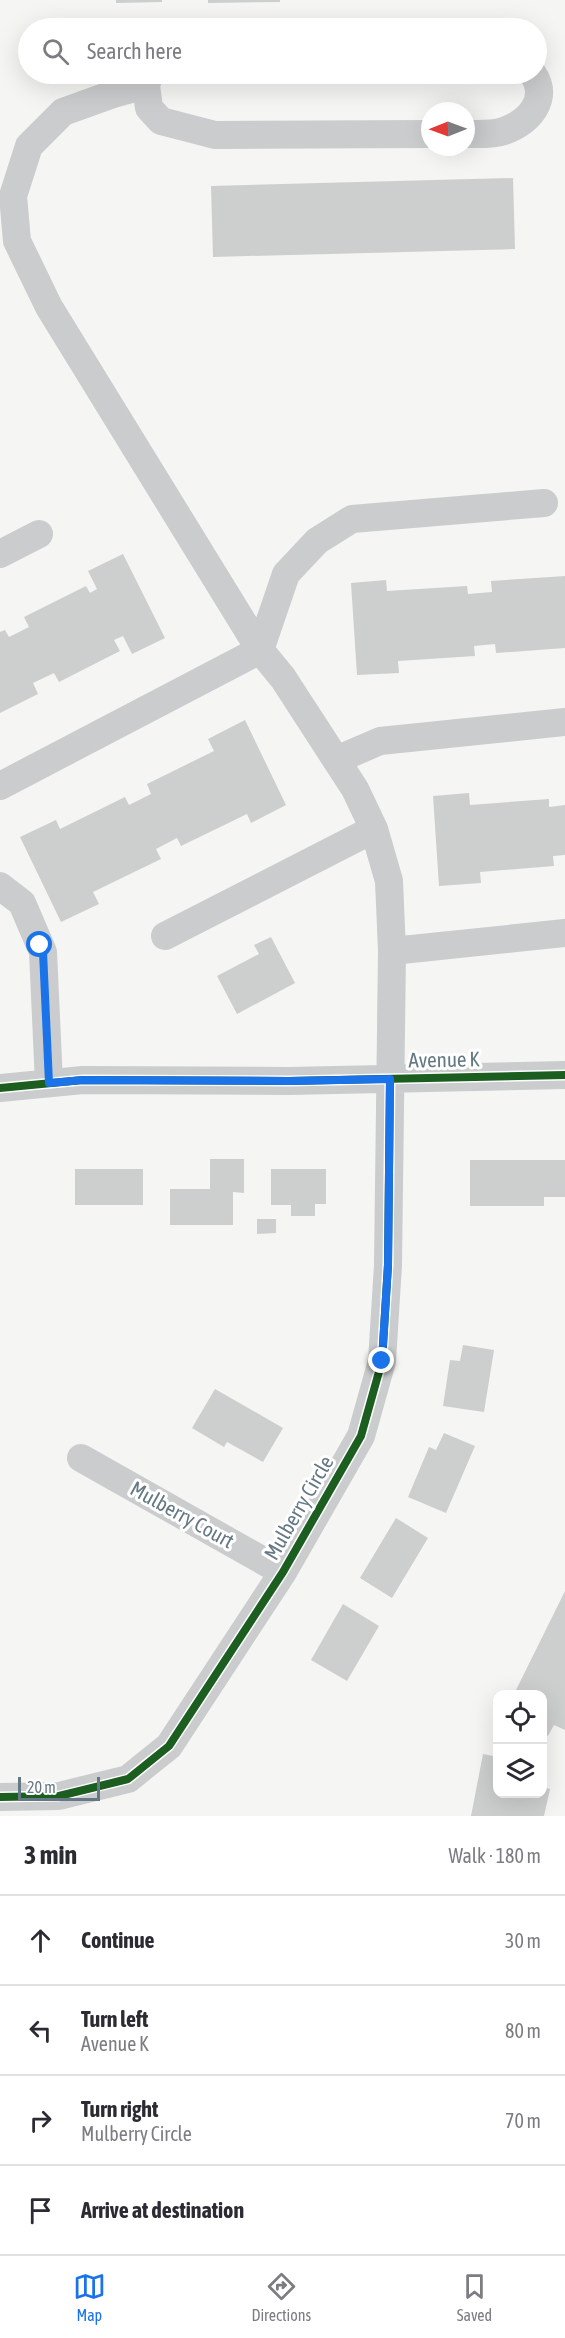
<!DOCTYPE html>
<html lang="en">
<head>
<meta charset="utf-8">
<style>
  body { margin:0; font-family:"Asap Condensed",sans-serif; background:#f7f7f7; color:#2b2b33 }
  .controls { position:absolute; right:18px; bottom:18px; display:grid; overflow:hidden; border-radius:12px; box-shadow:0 6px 24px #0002 }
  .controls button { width:54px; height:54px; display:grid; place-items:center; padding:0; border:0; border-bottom:2px solid #e1e1e2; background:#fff; color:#2b2b33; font:30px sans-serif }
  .compass { position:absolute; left:421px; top:102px; width:54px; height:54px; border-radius:50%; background:#fff; box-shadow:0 6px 24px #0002; rotate:269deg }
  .scale { position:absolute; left:18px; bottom:15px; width:82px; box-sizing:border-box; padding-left:6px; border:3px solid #657883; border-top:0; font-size:16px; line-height:21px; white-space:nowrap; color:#657883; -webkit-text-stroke:4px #fff; paint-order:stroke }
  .stop { position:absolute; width:18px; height:18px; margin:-14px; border:4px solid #1a73e8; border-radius:50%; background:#fff }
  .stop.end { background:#1a73e8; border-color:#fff; box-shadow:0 2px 6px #0008 }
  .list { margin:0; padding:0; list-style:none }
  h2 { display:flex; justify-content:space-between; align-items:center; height:78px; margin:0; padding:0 24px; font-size:26px }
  h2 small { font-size:20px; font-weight:400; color:#7c7c81 }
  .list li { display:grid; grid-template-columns:39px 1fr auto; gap:18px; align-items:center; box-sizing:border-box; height:90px; padding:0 24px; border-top:2px solid #e1e1e2 }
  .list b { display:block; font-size:22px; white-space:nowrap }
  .list p { margin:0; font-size:20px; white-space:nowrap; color:#7c7c81 }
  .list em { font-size:20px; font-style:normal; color:#7c7c81 }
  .icon { flex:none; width:33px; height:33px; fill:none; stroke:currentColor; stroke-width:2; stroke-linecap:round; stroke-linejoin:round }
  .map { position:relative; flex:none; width:565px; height:1816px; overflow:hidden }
  .search { position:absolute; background:#fff; box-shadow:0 6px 24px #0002; left:18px; right:18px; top:18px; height:66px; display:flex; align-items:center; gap:15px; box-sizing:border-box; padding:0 21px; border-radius:33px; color:#7c7c81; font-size:22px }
  .sheet { height:438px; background:#fff }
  nav { display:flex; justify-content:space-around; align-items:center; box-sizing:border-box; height:84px; border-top:2px solid #e1e1e2; background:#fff; font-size:16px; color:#7c7c81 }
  nav a { display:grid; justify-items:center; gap:3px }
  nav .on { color:#1a73e8 }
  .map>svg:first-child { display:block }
  .building { fill:#cdcece }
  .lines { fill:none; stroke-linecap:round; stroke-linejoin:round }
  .minor { stroke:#cacccd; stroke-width:28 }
  .cycleway-casing { stroke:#fff; stroke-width:11 }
  .cycleway { stroke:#1b5e20; stroke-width:8 }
  .route { stroke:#1a73e8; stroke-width:8 }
  .labels { text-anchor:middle; stroke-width:6; stroke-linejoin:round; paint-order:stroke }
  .street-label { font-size:21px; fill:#657883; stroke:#fff }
</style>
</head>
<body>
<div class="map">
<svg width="565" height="1816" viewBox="0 0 565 1816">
  <rect width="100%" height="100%" fill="#f5f5f3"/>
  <path class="building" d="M116,0H162V2L116,3Z
    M208,0H280V2L208,3Z
    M513,178L515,249L213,257L211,186Z
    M123,554L165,638L132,654L123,636L114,640L120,651L59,682L54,673L33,683L38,694L0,713V632L5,630L9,637L29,627L24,617L86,586L90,593L97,589L88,571Z
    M565,576V648L496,653L495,644L474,646L475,656L398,661L399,673L357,675L351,583L386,580L387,591L467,586L468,594L492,592L491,581Z
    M245,720L286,805L251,823L247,814L181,846L177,838L156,849L161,859L93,892L99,904L61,922L20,837L56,820L60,829L125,797L129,805L151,794L147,784L214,751L208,739Z
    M469,793L470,805L549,799V807L565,805V855L553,856L554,866L480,872L481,883L439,886L433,796Z
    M271,937L295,983L237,1014L217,976L259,954L254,945Z
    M210,1159H244V1193L233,1192V1225H170V1189H210Z
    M470,1160H565V1197H544V1206H470Z
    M75,1169H143V1205H75Z
    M271,1169H326V1204H315V1216H291V1205H271Z
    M257,1219H276V1233L257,1234Z
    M463,1345L494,1350L484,1412L443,1406L450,1360L460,1361Z
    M215,1389L283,1428L263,1462L227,1442L224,1447L192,1428Z
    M444,1433L475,1446L446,1513L408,1497L429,1447L436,1450Z
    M396,1518L428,1538L392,1598L360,1578Z
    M565,1591V1730L554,1725L548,1736L542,1733V1694H514Z
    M343,1604L379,1626L347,1681L311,1660Z
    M483,1754L498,1757V1794H542V1787L550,1789L544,1816H471Z"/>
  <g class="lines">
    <path class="minor" d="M150,74L146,85L149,108L161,121L215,135L430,134
      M466,134C478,134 493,135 504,131C529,122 550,99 533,74
      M0,554L39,534
      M336,760L380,741L565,722
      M0,786L260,650L286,574L317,541L352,519L544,503
      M0,886L22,903L43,952L49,1083
      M165,936L374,829
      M392,951L565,933
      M0,1088L83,1080L289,1081L565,1075
      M81,1458L283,1572
      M0,1797L59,1796L128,1779L169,1746L283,1572L361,1436L382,1361L388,1265L392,951L389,881L374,829L355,789L283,678L260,650L49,307L17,241L13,196L29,146L63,112L113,94L146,85"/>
    <defs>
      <path id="cycleway" d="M0,1088L83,1080L289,1081L565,1075
        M0,1797L59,1796L128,1779L169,1746L283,1572L361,1436L382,1361L388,1265L390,1079"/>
    </defs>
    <use href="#cycleway" class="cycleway-casing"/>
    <use href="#cycleway" class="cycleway"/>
  </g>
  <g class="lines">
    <path class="route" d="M40,945L43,952L49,1083L83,1080L289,1081L390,1079L388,1265L382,1361"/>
  </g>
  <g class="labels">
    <g class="street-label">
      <text transform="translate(444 1060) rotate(-1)" y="7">Avenue K</text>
      <text transform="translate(299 1508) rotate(-60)" y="7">Mulberry Circle</text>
      <text transform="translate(182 1515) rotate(29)" y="7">Mulberry Court</text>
    </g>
  </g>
</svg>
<div class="controls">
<button><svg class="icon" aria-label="locate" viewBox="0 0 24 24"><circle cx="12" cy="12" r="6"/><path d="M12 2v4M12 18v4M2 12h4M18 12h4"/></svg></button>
<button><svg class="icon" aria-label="layers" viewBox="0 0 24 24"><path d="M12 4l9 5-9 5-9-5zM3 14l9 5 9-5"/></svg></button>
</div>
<svg class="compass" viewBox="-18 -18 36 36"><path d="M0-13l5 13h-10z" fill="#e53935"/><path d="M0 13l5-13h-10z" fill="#7c7c81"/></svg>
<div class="scale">20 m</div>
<div class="stop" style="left:40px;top:945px"></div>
<div class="stop end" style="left:382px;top:1361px"></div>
<div class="search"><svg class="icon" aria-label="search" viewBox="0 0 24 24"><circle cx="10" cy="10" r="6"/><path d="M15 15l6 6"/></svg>Search here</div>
</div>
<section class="sheet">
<h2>3 min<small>Walk · 180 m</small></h2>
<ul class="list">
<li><svg class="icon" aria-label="ahead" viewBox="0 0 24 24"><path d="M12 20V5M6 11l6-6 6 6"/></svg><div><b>Continue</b></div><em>30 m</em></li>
<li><svg class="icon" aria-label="left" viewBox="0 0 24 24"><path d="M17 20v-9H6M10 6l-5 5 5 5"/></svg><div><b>Turn left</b><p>Avenue K</p></div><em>80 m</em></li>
<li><svg class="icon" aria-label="right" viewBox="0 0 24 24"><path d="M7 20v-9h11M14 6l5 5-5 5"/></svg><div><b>Turn right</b><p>Mulberry Circle</p></div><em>70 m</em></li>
<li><svg class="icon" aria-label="arrive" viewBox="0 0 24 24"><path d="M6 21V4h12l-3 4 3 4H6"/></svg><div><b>Arrive at destination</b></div></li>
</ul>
</section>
<nav>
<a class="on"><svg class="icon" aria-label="map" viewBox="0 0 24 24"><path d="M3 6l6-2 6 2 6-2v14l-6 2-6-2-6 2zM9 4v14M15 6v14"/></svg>Map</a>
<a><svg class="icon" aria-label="directions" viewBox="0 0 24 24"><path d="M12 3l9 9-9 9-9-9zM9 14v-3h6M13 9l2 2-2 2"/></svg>Directions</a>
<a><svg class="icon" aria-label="saved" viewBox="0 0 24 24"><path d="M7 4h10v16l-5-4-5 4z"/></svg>Saved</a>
</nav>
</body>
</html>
